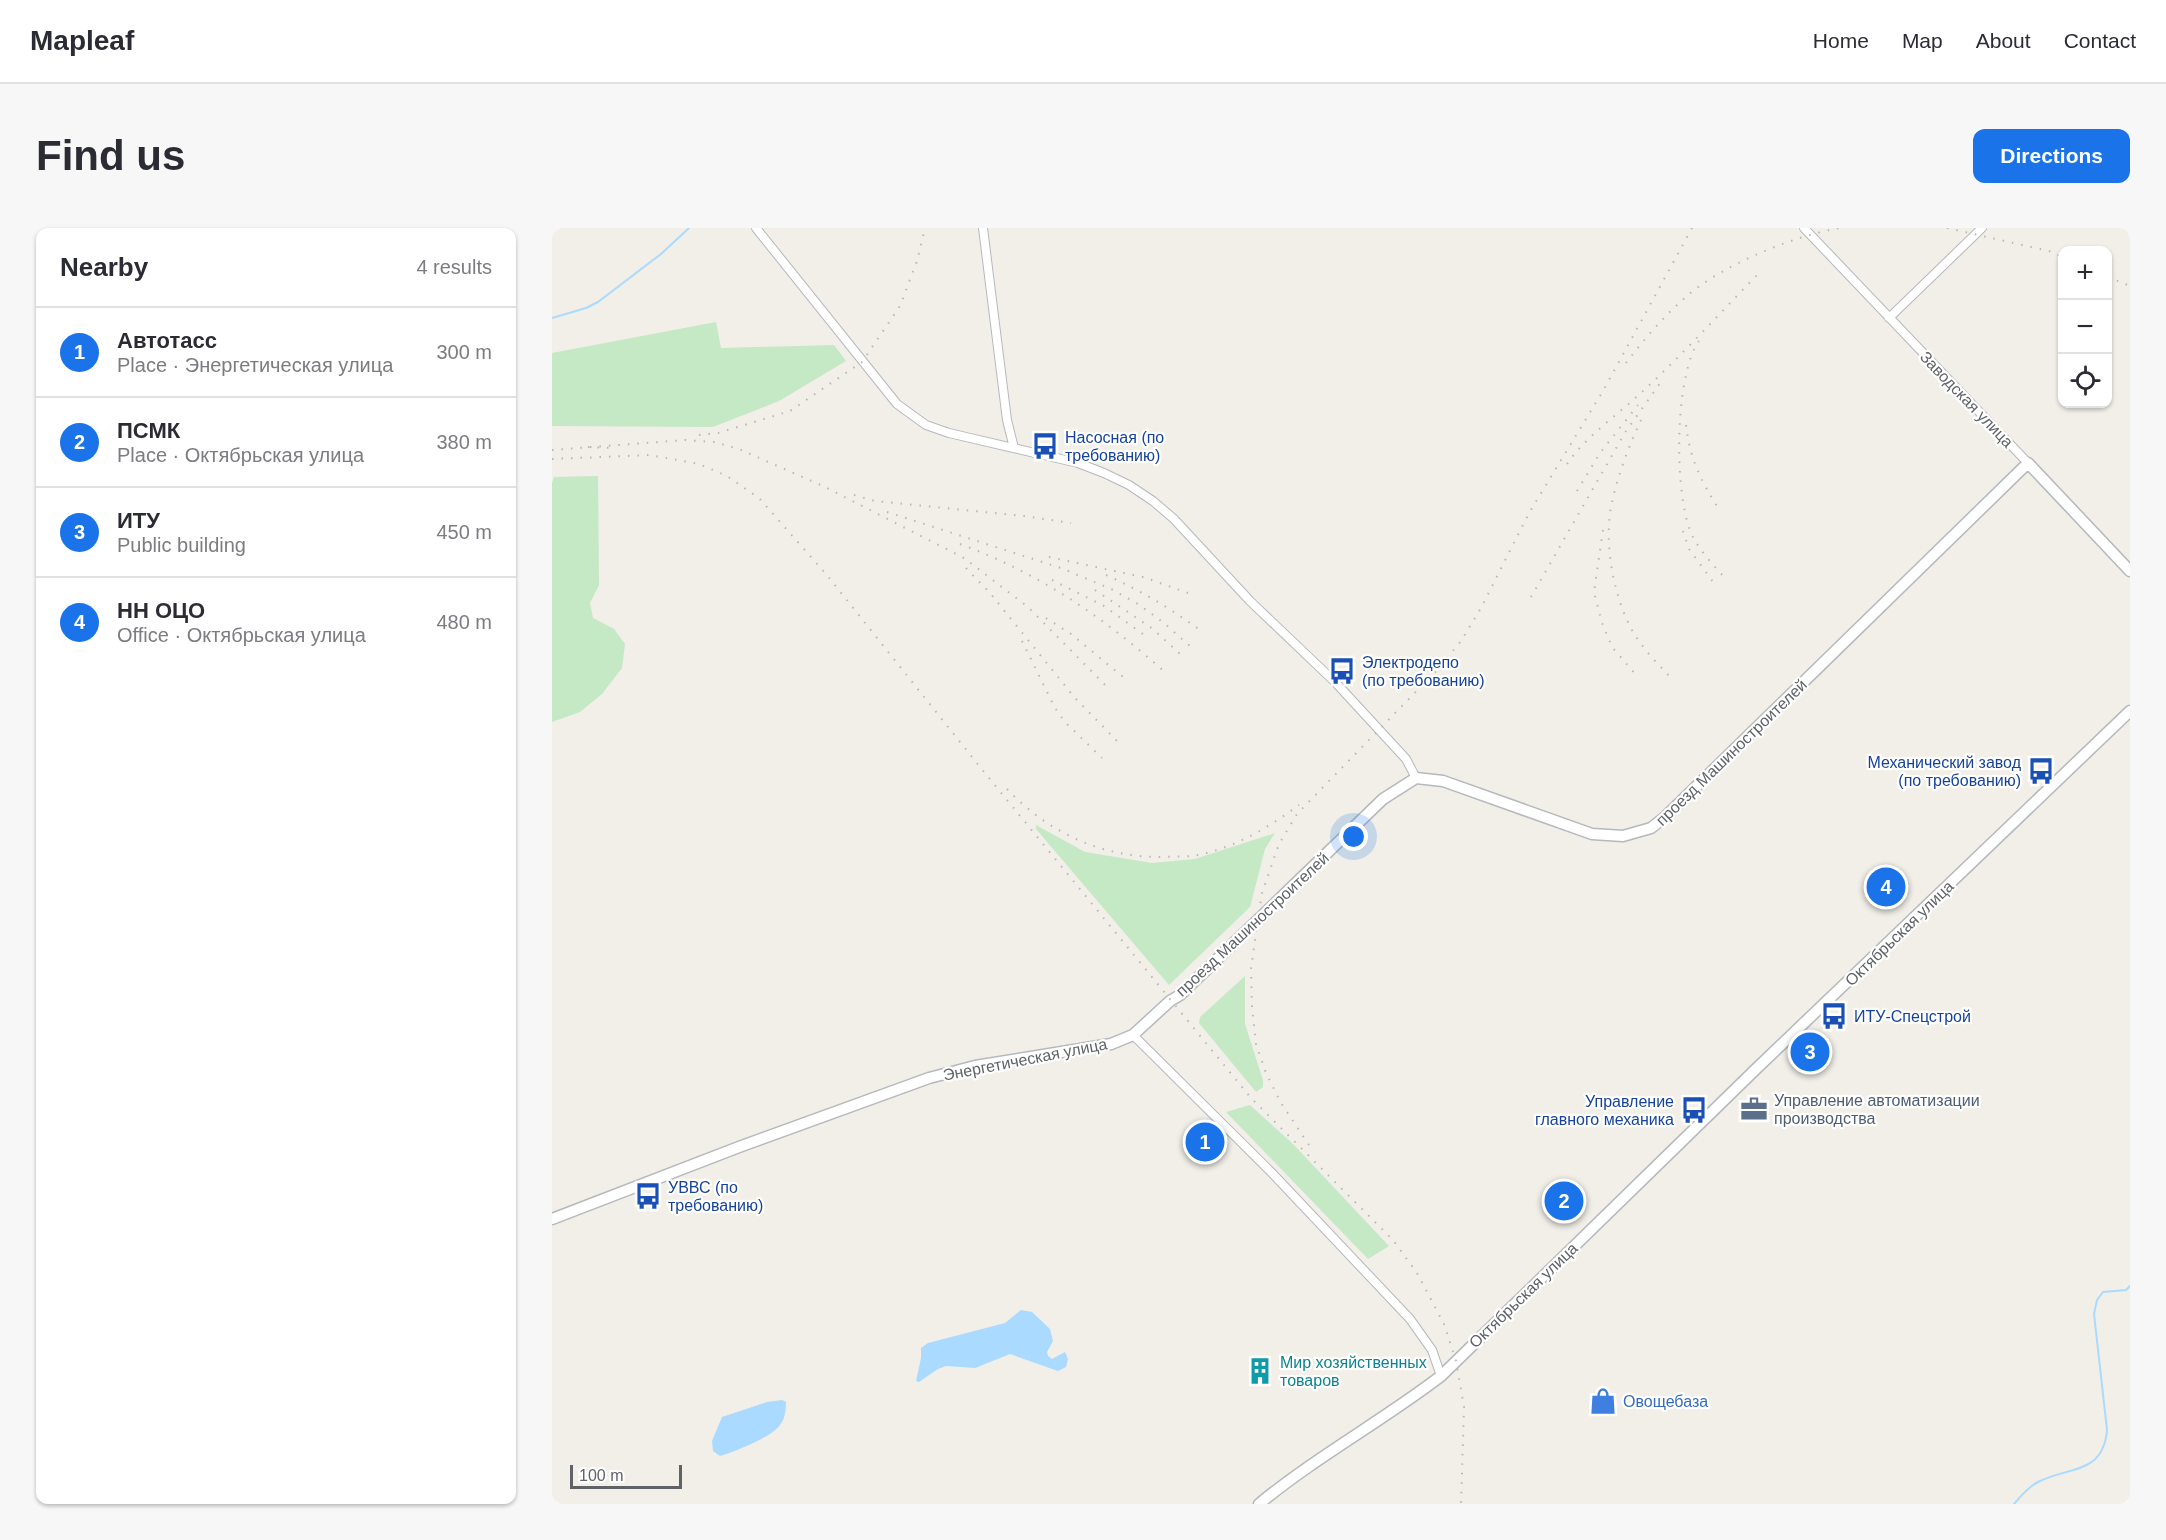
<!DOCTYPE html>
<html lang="en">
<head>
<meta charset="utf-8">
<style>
  body { margin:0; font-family:Helvetica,sans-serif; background:#f7f7f7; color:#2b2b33 }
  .controls { position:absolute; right:18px; top:18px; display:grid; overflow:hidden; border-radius:12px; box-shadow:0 2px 4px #0004 }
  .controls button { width:54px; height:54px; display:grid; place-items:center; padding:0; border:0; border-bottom:2px solid #e1e1e2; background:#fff; color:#2b2b33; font:30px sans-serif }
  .scale { position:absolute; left:18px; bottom:15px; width:112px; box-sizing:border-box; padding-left:6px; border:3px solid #5f6368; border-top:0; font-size:16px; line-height:21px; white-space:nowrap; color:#5f6368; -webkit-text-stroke:4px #fff; paint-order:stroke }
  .you { position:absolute; left:802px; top:609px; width:21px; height:21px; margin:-15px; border:4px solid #fff; border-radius:50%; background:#1a73e8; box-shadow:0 0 0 9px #1a73e833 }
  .badge { display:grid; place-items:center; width:39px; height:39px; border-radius:50%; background:#1a73e8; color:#fff; font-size:20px; font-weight:700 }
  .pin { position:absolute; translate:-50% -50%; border:3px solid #fff; box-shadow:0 2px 6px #0006 }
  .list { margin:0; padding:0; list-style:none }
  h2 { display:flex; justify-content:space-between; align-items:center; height:78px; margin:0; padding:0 24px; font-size:26px }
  h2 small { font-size:20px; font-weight:400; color:#7c7c81 }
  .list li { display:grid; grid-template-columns:39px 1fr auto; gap:18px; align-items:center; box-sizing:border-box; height:90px; padding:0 24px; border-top:2px solid #e1e1e2 }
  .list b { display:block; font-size:22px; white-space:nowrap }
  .list p { margin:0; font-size:20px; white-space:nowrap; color:#7c7c81 }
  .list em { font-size:20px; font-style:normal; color:#7c7c81 }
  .icon { flex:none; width:33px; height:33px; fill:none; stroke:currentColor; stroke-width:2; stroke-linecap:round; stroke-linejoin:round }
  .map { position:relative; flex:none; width:1578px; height:1276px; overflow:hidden; border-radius:12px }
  header { display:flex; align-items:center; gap:36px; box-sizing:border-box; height:84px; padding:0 30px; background:#fff; border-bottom:2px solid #e1e1e2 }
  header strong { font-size:28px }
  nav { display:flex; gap:33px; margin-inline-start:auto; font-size:21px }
  .intro { display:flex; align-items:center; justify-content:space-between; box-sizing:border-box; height:144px; padding:0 36px }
  h1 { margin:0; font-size:42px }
  .button { padding:15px 27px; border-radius:12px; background:#1a73e8; color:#fff; font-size:21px; font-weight:700 }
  main { display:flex; gap:36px; padding:0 36px }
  aside { flex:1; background:#fff; border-radius:12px; box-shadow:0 2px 4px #0004 }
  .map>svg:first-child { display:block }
  .green { fill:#c5e8c5 }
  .water { fill:#aadaff }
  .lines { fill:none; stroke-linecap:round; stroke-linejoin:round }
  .stream { stroke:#aadaff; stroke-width:2 }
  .minor-casing { stroke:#b5b8bc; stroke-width:10 }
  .tertiary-casing { stroke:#b5b8bc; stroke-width:13 }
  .minor { stroke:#fff; stroke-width:8 }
  .tertiary { stroke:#fff; stroke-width:10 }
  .rail { stroke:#b6b7b8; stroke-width:2; stroke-dasharray:1.5 8; stroke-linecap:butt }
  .labels { text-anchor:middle; stroke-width:4.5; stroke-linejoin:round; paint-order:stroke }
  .street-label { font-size:16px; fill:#5f6368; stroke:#fff }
  .transit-label { font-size:16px; fill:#164399; stroke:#fff; text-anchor:start }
  .service-label { font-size:16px; fill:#4e5e75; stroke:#fff; text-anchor:start }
  .culture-label { font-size:16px; fill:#0d838f; stroke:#fff; text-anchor:start }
  .shop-label { font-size:16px; fill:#366cbe; stroke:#fff; text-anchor:start }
</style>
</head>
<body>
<header>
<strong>Mapleaf</strong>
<nav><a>Home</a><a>Map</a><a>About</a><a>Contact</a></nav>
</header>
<div class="intro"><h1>Find us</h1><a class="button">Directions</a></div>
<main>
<aside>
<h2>Nearby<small>4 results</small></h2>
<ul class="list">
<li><span class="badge">1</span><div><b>Автотасс</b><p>Place · Энергетическая улица</p></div><em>300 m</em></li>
<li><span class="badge">2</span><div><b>ПСМК</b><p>Place · Октябрьская улица</p></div><em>380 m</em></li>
<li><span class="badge">3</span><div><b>ИТУ</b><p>Public building</p></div><em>450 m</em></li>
<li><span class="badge">4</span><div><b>НН ОЦО</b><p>Office · Октябрьская улица</p></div><em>480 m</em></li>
</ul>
</aside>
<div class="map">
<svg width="1578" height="1276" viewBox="0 0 1578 1276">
  <rect width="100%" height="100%" fill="#f1efe8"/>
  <path class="green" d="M164,94L169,120L282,117L294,133L227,173L161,199L0,198V125Z
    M46,248L47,357L38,375L41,390L62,401L73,416L70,440L50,466L28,484L0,494V255L2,249Z
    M484,597L533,624L600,635L643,631L723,605L713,621L698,679L617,757L484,601Z
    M693,748V796L711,852V859L704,864L647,795L648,789Z
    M698,877L741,916L837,1018L816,1031L674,884Z"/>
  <path class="water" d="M469,1082L480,1084L498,1101L501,1113L495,1124L496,1128L500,1131L513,1124L516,1131L514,1139L506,1143L458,1126L423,1140L394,1138L386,1141L367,1154L364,1153L369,1130V1120L376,1115L453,1095Z
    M230,1172L234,1174C234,1182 233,1191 228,1197C220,1209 182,1224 168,1228L161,1223L160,1213L170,1189L215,1174Z"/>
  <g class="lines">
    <path class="stream" d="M0,90L34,80L46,74L109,26L137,0
      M1462,1276C1469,1268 1476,1259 1486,1254C1517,1238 1551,1247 1555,1202L1542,1086L1545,1072L1551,1064L1574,1062L1578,1058"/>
    <defs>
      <path id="minor" d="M204,0L345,176L374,197L397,205L526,235L552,245L577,257L601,273L622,291L698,373L784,455L854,531L864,550
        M431,0L455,192L462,220
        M1252,0L1476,235
        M1337,90L1430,0
        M581,807L720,945L858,1091L880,1122L889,1148"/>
      <path id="tertiary" d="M0,991L187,919L377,850L423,838L559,816L581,807L618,773L628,767L831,571L864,550L891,553L1040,606L1071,608L1099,600L1113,589L1476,235L1578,343
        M707,1276C764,1229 830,1193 889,1148L1205,840L1578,483"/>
    </defs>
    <use href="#minor" class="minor-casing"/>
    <use href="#tertiary" class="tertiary-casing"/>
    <use href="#minor" class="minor"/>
    <use href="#tertiary" class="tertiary"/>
    <path class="rail" d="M1395,0L1497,23L1510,29
      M1556,49L1578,58
      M1147,113C1122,147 1121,274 1142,311C1150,325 1162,338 1173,350
      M1074,135C1093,110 1113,87 1136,67C1173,36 1241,8 1288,0
      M1089,192C1076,220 1065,249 1059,279C1052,318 1062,370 1081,404C1091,421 1106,436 1119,450
      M1134,197C1138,232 1149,253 1168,283
      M147,207L166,205L238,183L310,134L348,78L365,33L373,0
      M36,219L60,220
      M0,222L133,212L162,214L187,221L271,258L412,330L476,379L555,459
      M0,231L98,227L147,236L175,248L207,270L274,346L428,539L699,870L841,1012L865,1045L892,1096L904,1133L912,1179L909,1276
      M1015,236C1035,207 1067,186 1092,162C1132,125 1168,85 1206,46
      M1025,263L1048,225L1086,177
      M302,267L323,273L472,288L519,295
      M335,284L509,340L559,361L586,376L612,395L639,419
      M1051,302L1042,364L1050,395L1060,419L1085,448
      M1131,303L1137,321L1164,358
      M408,316C489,346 551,389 615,446
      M497,329L591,349L636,365
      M414,340L438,365L523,470L566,514
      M554,347C590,363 621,382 652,405
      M500,352L552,378L595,409
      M543,362L601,401L629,427
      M979,369L1074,203L1109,154
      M494,390L519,406L576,453
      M470,413L503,480L513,494L550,530
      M455,561C498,606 551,630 613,629C622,628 632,629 640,628C679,622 716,600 747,577
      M757,917L729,875L714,845L704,816L700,779L699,741L706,690L710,665L727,616L745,586L885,442L909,413L929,380L977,285L1051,163L1140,0"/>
  </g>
  <defs>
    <symbol id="bus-bare" viewBox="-9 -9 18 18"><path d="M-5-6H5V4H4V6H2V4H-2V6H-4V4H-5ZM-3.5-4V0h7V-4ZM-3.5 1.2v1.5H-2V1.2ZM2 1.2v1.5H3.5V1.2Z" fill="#1a4fb4" stroke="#fff" stroke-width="2.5" paint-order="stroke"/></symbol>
    <symbol id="office-bare" viewBox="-9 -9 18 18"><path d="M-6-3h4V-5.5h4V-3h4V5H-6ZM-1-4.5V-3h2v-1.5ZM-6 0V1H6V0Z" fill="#5c6f8a" stroke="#fff" stroke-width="2.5" paint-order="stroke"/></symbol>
    <symbol id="building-bare" viewBox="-9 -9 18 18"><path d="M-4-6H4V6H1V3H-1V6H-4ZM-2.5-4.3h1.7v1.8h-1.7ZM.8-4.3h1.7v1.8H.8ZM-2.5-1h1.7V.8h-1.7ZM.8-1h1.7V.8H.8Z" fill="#0f9aa8" stroke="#fff" stroke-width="2.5" paint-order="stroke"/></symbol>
    <symbol id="shop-bare" viewBox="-9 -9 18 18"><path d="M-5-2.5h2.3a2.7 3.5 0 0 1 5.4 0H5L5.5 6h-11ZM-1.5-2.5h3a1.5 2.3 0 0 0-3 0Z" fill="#3f7fe0" stroke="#fff" stroke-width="2.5" paint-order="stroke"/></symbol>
  </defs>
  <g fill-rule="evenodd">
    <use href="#bus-bare" x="474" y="199" width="38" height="38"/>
    <use href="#bus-bare" x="771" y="424" width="38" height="38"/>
    <use href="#bus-bare" x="1470" y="524" width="38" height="38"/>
    <use href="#bus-bare" x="1263" y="769" width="38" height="38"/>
    <use href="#office-bare" x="1183" y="862" width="38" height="38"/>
    <use href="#bus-bare" x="1123" y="863" width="38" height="38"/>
    <use href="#bus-bare" x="77" y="949" width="38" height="38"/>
    <use href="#building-bare" x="689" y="1124" width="38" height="38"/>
    <use href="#shop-bare" x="1032" y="1154" width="38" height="38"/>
  </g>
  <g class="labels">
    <g class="street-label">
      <text transform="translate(1415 171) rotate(46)" y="6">Заводская улица</text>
      <text transform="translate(1179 524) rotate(-44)" y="6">проезд Машиностроителей</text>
      <text transform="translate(700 696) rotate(-43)" y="6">проезд Машиностроителей</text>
      <text transform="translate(1347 705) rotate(-44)" y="6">Октябрьская улица</text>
      <text transform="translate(473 831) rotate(-11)" y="6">Энергетическая улица</text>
      <text transform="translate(971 1067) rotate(-44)" y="6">Октябрьская улица</text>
    </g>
    <g class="transit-label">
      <text x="513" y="215">Насосная (по<tspan x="513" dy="18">требованию)</tspan></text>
      <text x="810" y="440">Электродепо<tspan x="810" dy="18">(по требованию)</tspan></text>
      <text x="1469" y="540" text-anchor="end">Механический завод<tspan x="1469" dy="18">(по требованию)</tspan></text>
      <text x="1302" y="794">ИТУ-Спецстрой</text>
      <text x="1122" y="879" text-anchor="end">Управление<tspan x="1122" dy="18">главного механика</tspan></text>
      <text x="116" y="965">УВВС (по<tspan x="116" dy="18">требованию)</tspan></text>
    </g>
    <g class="service-label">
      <text x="1222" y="878">Управление автоматизации<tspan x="1222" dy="18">производства</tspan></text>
    </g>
    <g class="culture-label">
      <text x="728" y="1140">Мир хозяйственных<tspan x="728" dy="18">товаров</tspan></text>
    </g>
    <g class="shop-label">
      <text x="1071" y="1179">Овощебаза</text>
    </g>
  </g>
</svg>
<div class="controls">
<button>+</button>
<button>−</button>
<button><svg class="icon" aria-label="locate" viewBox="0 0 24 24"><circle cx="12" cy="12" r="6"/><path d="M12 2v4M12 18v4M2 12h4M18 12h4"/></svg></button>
</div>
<div class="scale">100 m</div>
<div class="you"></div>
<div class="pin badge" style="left:653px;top:914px">1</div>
<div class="pin badge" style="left:1012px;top:973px">2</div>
<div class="pin badge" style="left:1258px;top:824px">3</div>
<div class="pin badge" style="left:1334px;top:659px">4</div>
</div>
</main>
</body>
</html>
